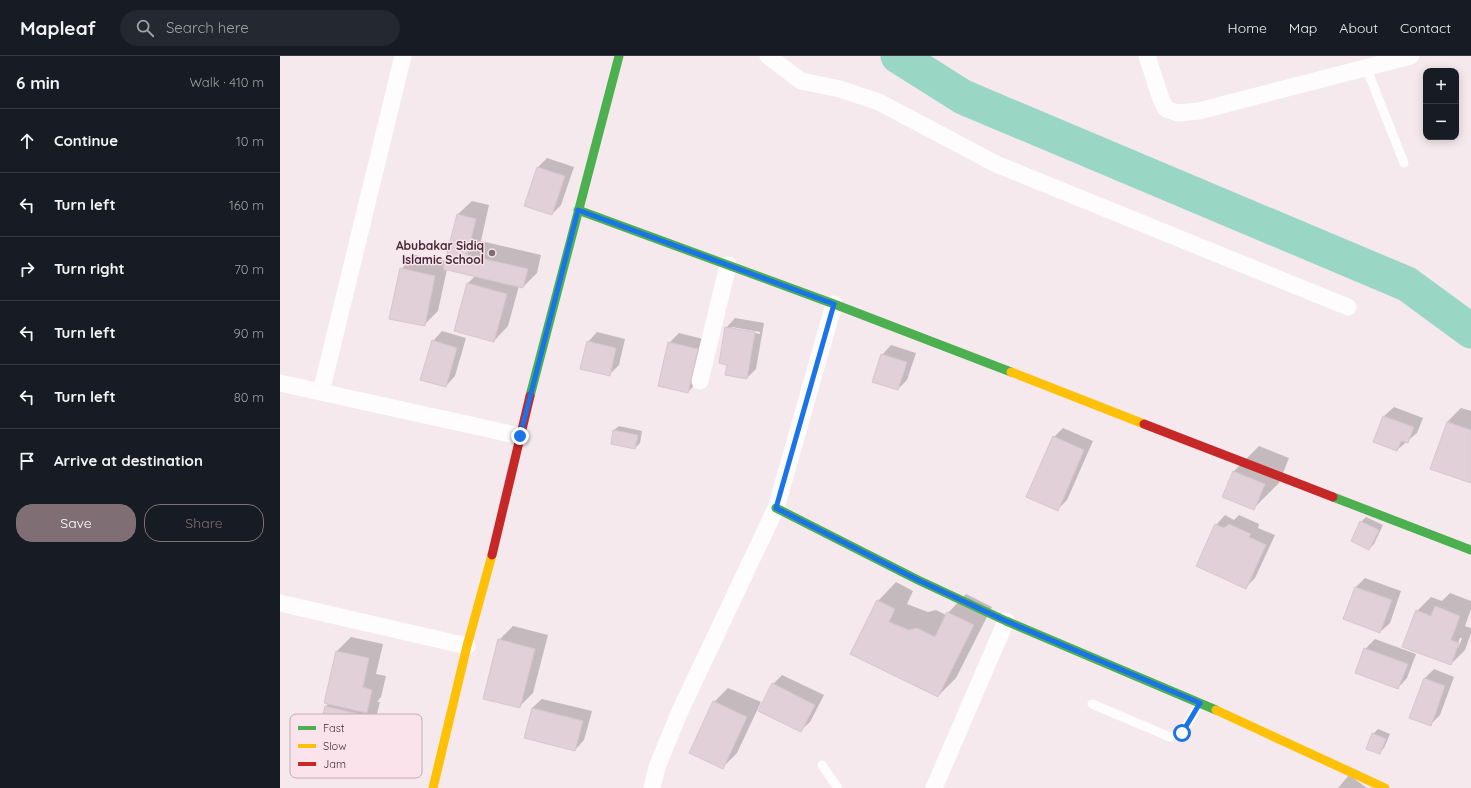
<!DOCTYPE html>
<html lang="en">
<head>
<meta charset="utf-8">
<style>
  body { margin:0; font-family:Quicksand,sans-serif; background:#242831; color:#f1f3f6 }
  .controls { position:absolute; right:12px; top:12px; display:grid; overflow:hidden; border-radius:8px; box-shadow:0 2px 10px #0003 }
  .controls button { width:36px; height:36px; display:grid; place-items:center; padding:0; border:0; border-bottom:1px solid #363941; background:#171b24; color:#f1f3f6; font:20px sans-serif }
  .stop { position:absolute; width:12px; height:12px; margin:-9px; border:3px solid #1a73e8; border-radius:50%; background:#fff }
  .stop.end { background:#1a73e8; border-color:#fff; box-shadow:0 1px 4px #0008 }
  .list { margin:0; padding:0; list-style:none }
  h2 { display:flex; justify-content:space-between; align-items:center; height:52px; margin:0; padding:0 16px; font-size:17px }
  h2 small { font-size:13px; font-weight:400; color:#9ea1a6 }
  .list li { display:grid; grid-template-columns:26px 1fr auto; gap:12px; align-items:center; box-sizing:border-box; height:64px; padding:0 16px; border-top:1px solid #363941 }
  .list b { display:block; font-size:15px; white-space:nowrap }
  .list em { font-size:13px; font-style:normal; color:#9ea1a6 }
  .actions { display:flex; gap:8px; padding:12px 16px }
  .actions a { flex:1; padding:9px 0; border:1px solid #806e75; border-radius:16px; text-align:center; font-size:14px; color:#806e75 }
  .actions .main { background:#806e75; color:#fff }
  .icon { flex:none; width:22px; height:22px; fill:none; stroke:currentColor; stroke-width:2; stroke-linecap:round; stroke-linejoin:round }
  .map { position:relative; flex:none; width:1191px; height:732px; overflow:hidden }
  header { display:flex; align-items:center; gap:24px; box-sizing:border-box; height:56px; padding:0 20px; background:#171b24; border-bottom:1px solid #363941 }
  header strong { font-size:19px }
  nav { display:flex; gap:22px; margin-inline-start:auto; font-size:14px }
  .search { width:280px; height:36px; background:#242831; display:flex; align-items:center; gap:10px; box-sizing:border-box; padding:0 14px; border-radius:22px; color:#9ea1a6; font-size:15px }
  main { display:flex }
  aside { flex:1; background:#171b24 }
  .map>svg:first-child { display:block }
  .shadow { fill:#0003; fill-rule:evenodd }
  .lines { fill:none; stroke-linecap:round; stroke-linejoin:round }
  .river { stroke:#99d7c4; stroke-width:35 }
  .building { fill:#e1d0d7; stroke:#d7c7cd }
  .lane { stroke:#fefcfc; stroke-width:9 }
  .street { stroke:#fefcfc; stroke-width:17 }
  .fast { stroke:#4caf50; stroke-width:9 }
  .slow { stroke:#ffc107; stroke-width:9 }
  .jam { stroke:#c62828; stroke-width:9 }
  .route { stroke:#1a73e8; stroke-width:5 }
  .poi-dot { fill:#806e75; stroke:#fbe3ec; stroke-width:1.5 }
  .labels { text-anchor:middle; stroke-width:3; stroke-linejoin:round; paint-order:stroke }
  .poi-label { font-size:12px; font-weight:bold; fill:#412b34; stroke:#fbe3ec; text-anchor:end }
  .key { fill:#fbe3ec; stroke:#c3acb5; stroke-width:1 }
  .key-label { font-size:11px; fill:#412b34 }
</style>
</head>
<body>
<header>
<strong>Mapleaf</strong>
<div class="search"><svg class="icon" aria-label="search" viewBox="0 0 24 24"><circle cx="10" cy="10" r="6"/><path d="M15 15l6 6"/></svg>Search here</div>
<nav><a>Home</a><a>Map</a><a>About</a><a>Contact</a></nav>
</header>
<main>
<aside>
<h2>6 min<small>Walk · 410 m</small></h2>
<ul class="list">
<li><svg class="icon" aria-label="ahead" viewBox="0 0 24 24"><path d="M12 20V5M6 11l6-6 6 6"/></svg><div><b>Continue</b></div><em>10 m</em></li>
<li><svg class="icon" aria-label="left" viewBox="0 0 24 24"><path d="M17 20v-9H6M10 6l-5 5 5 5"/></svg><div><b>Turn left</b></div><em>160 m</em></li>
<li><svg class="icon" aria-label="right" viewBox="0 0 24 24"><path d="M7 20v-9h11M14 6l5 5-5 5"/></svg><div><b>Turn right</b></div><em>70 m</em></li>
<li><svg class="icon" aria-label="left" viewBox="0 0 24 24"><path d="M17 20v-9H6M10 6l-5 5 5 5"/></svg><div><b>Turn left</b></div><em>90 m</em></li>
<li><svg class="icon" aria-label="left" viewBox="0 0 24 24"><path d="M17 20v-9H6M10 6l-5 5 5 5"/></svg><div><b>Turn left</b></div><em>80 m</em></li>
<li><svg class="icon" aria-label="arrive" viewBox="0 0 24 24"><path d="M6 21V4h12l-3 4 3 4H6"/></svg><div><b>Arrive at destination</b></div></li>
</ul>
<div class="actions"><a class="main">Save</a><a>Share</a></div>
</aside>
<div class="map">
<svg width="1191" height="732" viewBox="0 0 1191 732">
  <rect width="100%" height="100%" fill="#f5e9ed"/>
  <path class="shadow" d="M267,102L294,111L281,149L272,158L258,111Z
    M192,145L209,149L201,185L261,199L257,217L243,231L239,230L228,270L214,285L175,274L188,227L195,220L167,213L158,255L144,269L121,213L135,199L166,205L177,159Z
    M455,262L484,267L476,313L467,322L448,308L446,272ZM452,271L480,276V278L452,273Z
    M162,275L186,282L175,320L166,330L153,285Z
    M317,276L345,283L339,309L329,319L308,286Z
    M399,277L427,284L417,326L408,336L389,287Z
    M611,289L636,297L627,324L618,333L602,299Z
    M1114,351L1143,362L1137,377L1117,394L1095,386L1104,360Z
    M1181,352L1191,355V426L1167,366Z
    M339,370L362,375L360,387L355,392L332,387L334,374Z
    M783,372L813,385L787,444L778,453L774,381Z
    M979,390L1009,402L999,427L974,452L954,415Z
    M945,459L954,464L959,459L979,468L978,472L995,479L975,522L966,531L936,469Z
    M1086,461L1103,469L1094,488L1089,493L1081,466Z
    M1085,522L1121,535L1110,567L1100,576L1064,563L1076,531Z
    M616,526L633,535L627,548L648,556L656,554L666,559L686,538L712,551L676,622L658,640L571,598L598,545Z
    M1170,537L1191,545V553L1185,570L1191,572V577L1185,594L1171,608L1137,555L1151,541L1162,545ZM1180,582H1182L1178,592H1176Z
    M233,570L268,579L253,637L239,651L219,584Z
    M71,581L103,588L96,618L106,620L101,641L97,646H100L87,697L73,711L33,701L46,650L49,647L57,595Z
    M1095,583L1136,598L1127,622L1118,632L1085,593Z
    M1154,613L1174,621L1160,659L1150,669L1144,623Z
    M502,619L544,639L530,666L520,675L493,628Z
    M448,632L481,646L457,697L443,711L434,646Z
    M262,643L312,655L304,684L295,694L252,652Z
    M1098,673L1110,678L1104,692L1099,697L1093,678Z
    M1069,719L1087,732H1058Z"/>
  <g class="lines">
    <path class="river" d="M618,0L683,41L1127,228L1191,275"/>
  </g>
  <path class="building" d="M257,111L285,120L272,159L244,150Z
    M177,158L196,163L187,199L248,213L243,232L163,213Z
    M120,212L155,220L145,270L109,263Z
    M187,227L227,238L214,286L174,275Z
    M445,271L475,276L467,323L445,319L447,309L439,307Z
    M152,284L177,292L166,331L140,324Z
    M307,285L336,292L330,320L300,313Z
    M388,286L418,293L408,337L378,330Z
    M601,298L627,306L618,334L592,326Z
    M1103,360L1134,371L1128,387L1121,385L1117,395L1093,386Z
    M1167,366L1191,374V427L1150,413Z
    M333,374L358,379L355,393L331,388Z
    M773,380L804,394L778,455L746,441Z
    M953,415L985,428L974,454L942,441Z
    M1080,465L1099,474L1089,494L1071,485Z
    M935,468L944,472L949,468L971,478L969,481L986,489L966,533L916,510Z
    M1075,531L1112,544L1100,577L1063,563Z
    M597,544L615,553L609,566L629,574L637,572L655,581L667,556L694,569L658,641L570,598Z
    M1155,550L1180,560L1171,584L1179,587L1171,609L1122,591L1136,554L1151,560Z
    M218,583L255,593L240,652L203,643Z
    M1084,592L1128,608L1118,633L1075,617Z
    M56,595L89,602L83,631L92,634L87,657L44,647Z
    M1144,622L1165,630L1151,670L1129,662Z
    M492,627L535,649L521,676L478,655Z
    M433,645L467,661L443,713L409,697Z
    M45,650L87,660L74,712L32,701Z
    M252,652L303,665L295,695L244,682Z
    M1092,677L1106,683L1100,698L1086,693Z"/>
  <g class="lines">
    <path class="lane" d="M1086,11L1124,107
      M812,648L890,681L902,677L920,647
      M542,709L558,732"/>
    <path class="street" d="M488,0L521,25L560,33L599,46L716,108L1068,251
      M867,0L881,43L886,53L898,57L919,55L1131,0
      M420,325L448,209
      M0,327L240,380
      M41,336L123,0
      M0,547L187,590
      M372,732L377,711L400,655L496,452L554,248
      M654,732L726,565"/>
    <path class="fast" d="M298,154L554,248L731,316
      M250,340L339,0
      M1053,441L1191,494
      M496,452L638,524L726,565L936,654"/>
    <path class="slow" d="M731,316L864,368
      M936,654L1105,732
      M153,732L187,590L212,499"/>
    <path class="jam" d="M864,368L1053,441
      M212,499L250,340"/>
  </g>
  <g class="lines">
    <path class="route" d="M240,380L298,154L554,248L496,452L638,524L726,565L920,647L902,677"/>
  </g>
  <circle class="poi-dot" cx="212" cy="197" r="4"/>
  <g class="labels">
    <g class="poi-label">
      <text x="204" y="194">Abubakar Sidiq<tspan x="204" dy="14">Islamic School</tspan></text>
    </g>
  </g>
  <rect x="10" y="658" width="132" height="64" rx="6" class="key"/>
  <rect x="18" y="670" width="18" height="4" fill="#4caf50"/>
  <rect x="18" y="688" width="18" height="4" fill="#ffc107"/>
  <rect x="18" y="706" width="18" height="4" fill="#c62828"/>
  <g class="key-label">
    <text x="43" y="676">Fast</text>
    <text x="43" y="694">Slow</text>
    <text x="43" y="712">Jam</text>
  </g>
</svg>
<div class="controls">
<button>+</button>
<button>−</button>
</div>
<div class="stop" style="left:902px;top:677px"></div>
<div class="stop end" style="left:240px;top:380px"></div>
</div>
</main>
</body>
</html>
